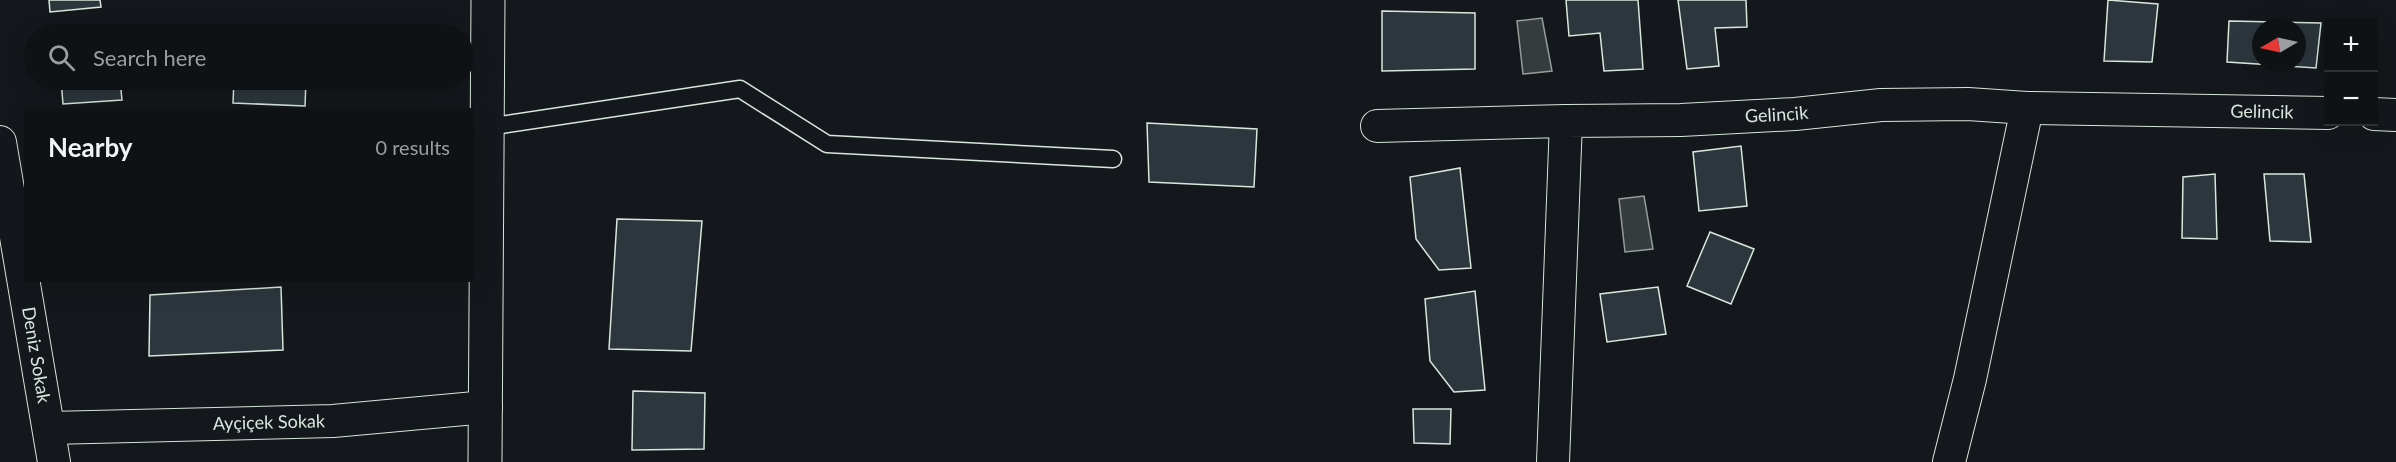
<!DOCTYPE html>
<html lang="en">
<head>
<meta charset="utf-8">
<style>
  body { margin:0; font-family:Lato,sans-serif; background:#1d2022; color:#f1f3f6 }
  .controls { position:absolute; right:18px; top:18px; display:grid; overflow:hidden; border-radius:0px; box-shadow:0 6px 24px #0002 }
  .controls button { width:54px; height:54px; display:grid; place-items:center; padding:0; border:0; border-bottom:2px solid #2f3234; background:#0f1215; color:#f1f3f6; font:30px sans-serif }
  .compass { position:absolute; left:2252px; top:18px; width:54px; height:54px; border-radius:50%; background:#0f1215; box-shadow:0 6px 24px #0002; rotate:261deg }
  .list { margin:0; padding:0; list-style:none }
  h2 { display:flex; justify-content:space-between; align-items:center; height:78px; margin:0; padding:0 24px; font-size:26px }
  h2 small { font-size:20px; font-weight:400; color:#9b9ea0 }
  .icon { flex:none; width:33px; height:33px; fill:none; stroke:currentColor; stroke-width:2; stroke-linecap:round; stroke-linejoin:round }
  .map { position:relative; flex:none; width:2396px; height:462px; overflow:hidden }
  .search { position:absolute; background:#0f1215; box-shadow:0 6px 24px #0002; left:24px; top:24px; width:450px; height:66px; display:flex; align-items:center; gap:15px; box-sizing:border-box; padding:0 21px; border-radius:33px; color:#9b9ea0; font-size:22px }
  .panel { position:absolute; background:#0f1215; box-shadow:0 6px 24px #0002; left:24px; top:108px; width:450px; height:174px; border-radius:0px }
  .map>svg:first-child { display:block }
  .water { fill:#363b3e; stroke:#939e99; stroke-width:1.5 }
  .building { fill:#2c363c; stroke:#d8e6dc; stroke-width:1.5; fill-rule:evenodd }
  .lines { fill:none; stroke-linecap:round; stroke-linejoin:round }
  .service-casing { stroke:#d8e6dc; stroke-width:19 }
  .minor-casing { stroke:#d8e6dc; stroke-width:34 }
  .primary-casing { stroke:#d8e6dc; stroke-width:35 }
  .service { stroke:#14181c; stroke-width:16 }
  .minor { stroke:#14181c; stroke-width:32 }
  .primary { stroke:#14181c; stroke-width:33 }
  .labels { text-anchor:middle; stroke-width:4.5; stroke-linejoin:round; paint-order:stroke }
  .street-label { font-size:18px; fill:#d8e6dc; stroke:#14181c }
</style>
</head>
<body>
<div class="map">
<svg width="2396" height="462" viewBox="0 0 2396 462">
  <rect width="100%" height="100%" fill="#14181c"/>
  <path class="water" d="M1542,18L1552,71L1523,74L1517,21Z
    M1644,196L1653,249L1625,252L1619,199Z"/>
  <path class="building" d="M49,0H100L101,7L50,12Z
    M1566,0H1638L1643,69L1604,71L1600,33L1569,36Z
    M1678,0H1746L1747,27L1715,28L1719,66L1687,69Z
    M2108,0L2158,4L2152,62L2104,61Z
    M1382,11L1475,13V69L1382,71Z
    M2229,21L2321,23L2316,68L2227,62ZM2261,27H2297V63H2261Z
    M61,80H120L122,100L63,104Z
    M234,80H306L305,106L233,103Z
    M1147,123L1257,129L1254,187L1149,182Z
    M1741,146L1747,206L1699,211L1693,152Z
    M1460,168L1471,268L1439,270L1416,239L1410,177Z
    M2215,174L2217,239L2182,238L2183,177Z
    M2264,174H2304L2311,242L2270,241Z
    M617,219L702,221L691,351L609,349Z
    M1710,232L1754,249L1731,304L1687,286Z
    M281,287L283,350L149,356L150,295Z
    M1658,287L1666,334L1607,342L1600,294Z
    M1475,291L1485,390L1454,392L1430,361L1425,299Z
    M633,391L705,393L704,449L632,450Z
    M1413,409H1451L1450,444L1414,443Z"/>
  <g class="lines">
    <defs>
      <path id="service" d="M487,127L740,89L827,144L1113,159"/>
      <g id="minor">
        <path d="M2374,114L2396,115"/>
        <path d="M1377,126L1566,121"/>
        <path id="s1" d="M0,142L54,462"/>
        <path id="s2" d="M50,428L333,421L486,407"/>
        <path id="s3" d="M1553,462L1566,121L1681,120L1795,114L1881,105L1968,104L2027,108L2328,113"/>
        <path d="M1949,462L1970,379L2027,108"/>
      </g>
      <path id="primary" d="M485,462L488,0"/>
    </defs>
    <use href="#service" class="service-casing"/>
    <use href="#minor" class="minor-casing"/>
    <use href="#primary" class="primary-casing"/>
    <use href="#service" class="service"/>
    <use href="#minor" class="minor"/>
    <use href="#primary" class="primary"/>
  </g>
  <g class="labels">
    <g class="street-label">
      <text dy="6" stroke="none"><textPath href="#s3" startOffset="1038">Gelincik</textPath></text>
      <text dy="6" stroke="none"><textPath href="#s3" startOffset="552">Gelincik</textPath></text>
      <text dy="6" stroke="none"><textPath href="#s1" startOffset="216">Deniz Sokak</textPath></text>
      <text dy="6" stroke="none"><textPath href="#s2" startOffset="219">Ayçiçek Sokak</textPath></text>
    </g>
  </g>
</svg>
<div class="controls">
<button>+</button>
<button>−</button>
</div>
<svg class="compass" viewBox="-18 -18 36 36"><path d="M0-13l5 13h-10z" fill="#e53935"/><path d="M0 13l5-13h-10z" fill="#9b9ea0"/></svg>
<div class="search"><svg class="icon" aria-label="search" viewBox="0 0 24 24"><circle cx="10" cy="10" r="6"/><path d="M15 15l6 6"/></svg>Search here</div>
<section class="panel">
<h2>Nearby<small>0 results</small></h2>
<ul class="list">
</ul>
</section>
</div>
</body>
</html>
